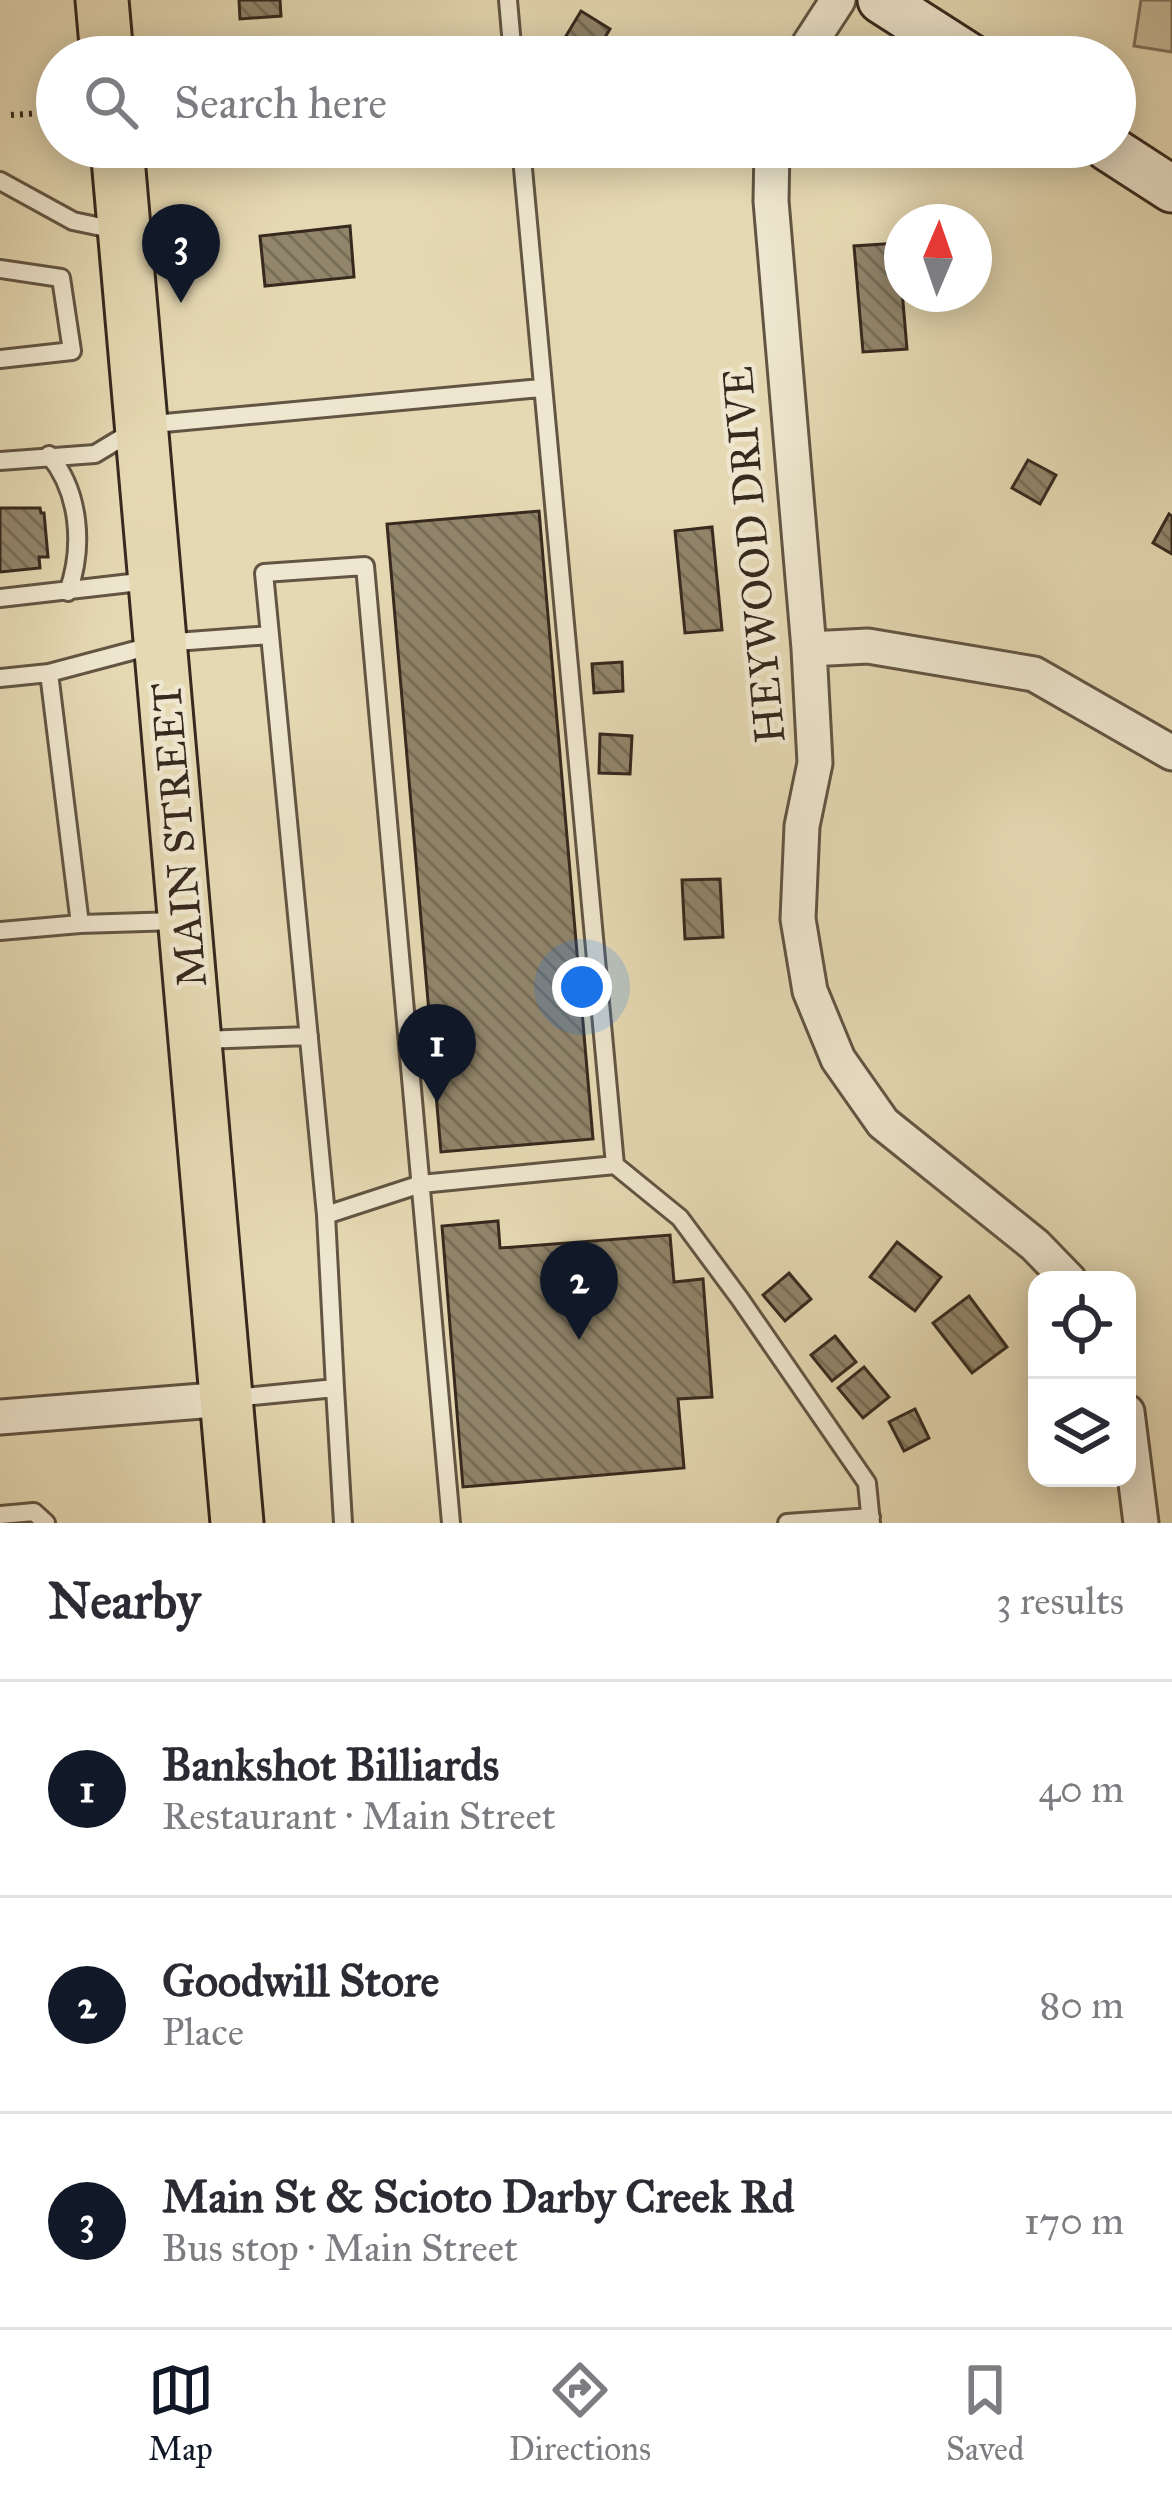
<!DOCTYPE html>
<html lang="en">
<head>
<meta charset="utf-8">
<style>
  body { margin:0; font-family:"IM FELL Great Primer",serif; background:#f2f2f3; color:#2b2b33 }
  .controls { position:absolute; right:36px; bottom:36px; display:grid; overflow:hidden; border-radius:24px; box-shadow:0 6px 30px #0003 }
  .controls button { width:108px; height:108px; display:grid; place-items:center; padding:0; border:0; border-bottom:3px solid #e1e1e2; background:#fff; color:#2b2b33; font:60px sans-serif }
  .compass { position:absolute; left:884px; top:204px; width:108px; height:108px; border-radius:50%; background:#fff; box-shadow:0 6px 30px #0003; rotate:2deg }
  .you { position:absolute; left:582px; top:987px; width:42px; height:42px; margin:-30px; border:9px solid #fff; border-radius:50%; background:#1a73e8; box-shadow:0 0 0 18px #1a73e833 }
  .badge { display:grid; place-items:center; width:78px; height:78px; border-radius:50%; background:#111827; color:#fff; font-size:39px; font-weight:700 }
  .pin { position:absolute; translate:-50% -99px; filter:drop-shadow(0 3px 6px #0008) }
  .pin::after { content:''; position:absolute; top:63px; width:42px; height:36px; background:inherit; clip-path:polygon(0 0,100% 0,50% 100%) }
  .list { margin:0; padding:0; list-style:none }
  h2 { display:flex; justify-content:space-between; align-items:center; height:156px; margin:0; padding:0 48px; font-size:51px }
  h2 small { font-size:39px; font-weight:400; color:#7c7c81 }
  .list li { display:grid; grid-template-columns:78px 1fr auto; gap:36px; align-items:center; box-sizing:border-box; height:216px; padding:0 48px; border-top:3px solid #e1e1e2 }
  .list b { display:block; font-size:45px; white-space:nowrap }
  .list p { margin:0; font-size:39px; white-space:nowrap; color:#7c7c81 }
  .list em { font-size:39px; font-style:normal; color:#7c7c81 }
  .icon { flex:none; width:66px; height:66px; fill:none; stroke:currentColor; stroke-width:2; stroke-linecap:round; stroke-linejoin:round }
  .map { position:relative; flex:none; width:1172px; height:1523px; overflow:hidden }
  .search { position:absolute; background:#fff; box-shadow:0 6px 30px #0003; left:36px; right:36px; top:36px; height:132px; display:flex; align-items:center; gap:30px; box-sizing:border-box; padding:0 42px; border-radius:66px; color:#7c7c81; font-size:45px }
  .sheet { height:804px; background:#fff }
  nav { display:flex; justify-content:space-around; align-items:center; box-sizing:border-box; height:168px; border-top:3px solid #e1e1e2; background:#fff; font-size:33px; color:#7c7c81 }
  nav a { display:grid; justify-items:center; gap:6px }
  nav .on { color:#111827 }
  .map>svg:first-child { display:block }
  .green { fill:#c7bb9a; stroke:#7e725c; stroke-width:3 }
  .building { fill:url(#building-back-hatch); stroke:#36291e; stroke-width:3 }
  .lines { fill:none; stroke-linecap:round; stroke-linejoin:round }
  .lane-casing { stroke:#625543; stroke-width:22 }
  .street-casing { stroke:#625543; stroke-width:39 }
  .secondary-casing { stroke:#36291e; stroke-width:51 }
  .primary-casing { stroke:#36291e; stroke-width:57 }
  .path { stroke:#36291e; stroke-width:6; stroke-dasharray:3 6; stroke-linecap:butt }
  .lane { stroke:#eee6ce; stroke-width:16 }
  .street { stroke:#eee6ce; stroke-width:33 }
  .secondary { stroke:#eee6ce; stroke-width:45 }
  .primary { stroke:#e5d9b3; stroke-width:51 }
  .labels { text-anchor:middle; stroke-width:9; stroke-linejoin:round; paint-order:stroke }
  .street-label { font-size:42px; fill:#36291e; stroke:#eee6ce }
</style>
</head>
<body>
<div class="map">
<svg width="1172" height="1523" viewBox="0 0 1172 1523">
  <defs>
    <pattern id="building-back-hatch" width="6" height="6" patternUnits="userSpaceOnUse" patternTransform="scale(3)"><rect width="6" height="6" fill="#91856b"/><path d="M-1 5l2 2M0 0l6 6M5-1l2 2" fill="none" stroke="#776d57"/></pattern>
  </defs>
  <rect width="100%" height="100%" fill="#e5d9b3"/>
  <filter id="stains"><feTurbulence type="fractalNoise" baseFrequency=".00167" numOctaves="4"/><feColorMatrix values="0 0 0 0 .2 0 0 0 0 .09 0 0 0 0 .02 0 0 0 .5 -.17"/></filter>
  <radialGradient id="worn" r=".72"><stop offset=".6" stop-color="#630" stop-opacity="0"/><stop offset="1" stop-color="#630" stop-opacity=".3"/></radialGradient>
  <path class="green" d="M1141,0H1172V52L1134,46Z"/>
  <path class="building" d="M239,0H280L281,16L240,19Z
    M581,11L610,29L593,57H579L560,46Z
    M545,147H589V154L545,157Z
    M350,226L354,277L265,286L260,236Z
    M898,243L907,349L863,352L854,246Z
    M1028,460L1056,475L1040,504L1012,488Z
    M0,508H40L41,513H44L48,557H39L40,568L0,572Z
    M539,511L593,1139L441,1152L387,524Z
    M1169,514L1172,516V554L1153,543Z
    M712,527L722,630L685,633L675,531Z
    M622,662L623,691L594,693L592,664Z
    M600,734L632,736L630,774L599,773Z
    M720,879L723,937L685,939L682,880Z
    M498,1221L500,1248L670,1235L674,1282L703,1279L712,1397L678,1399L684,1468L463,1487L442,1226Z
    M897,1242L941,1277L915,1311L870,1277Z
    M789,1273L811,1299L785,1321L763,1295Z
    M969,1296L1007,1347L972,1373L933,1323Z
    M835,1336L856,1362L832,1381L811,1355Z
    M864,1367L889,1397L863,1418L838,1388Z
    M915,1409L929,1438L904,1451L889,1422Z"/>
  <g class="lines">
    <defs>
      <path id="lane" d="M508,0L513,57
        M521,147L615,1165L680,1218L740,1299L867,1483L871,1523
        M0,181L73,221L120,231
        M0,269L61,278L72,351L0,359
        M49,455C80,492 84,547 68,592
        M0,461L95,454L143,425L541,388
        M0,598L148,581
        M270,635L264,573L365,566L451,1523
        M0,678L49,673
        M177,921L80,924L49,673L162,643L270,635L326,1215L335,1388L234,1398
        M0,931L80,924
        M202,1040L309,1036
        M326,1215L421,1184L615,1165
        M335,1388L343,1523
        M0,1515L34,1512L46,1523
        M787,1523L871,1517"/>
      <path id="street" d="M801,57L838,0
        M772,147L771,201L809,649L815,763L802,826L798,919L810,991L838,1059L883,1123L1035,1245L1069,1280
        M809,649L868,646L1034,674L1172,753
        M1127,1412L1141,1523
        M0,1417L227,1399"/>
      <path id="secondary" d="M881,0L970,57
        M1107,147L1172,189"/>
      <path id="primary" d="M102,0L107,57
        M117,147L237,1523"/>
    </defs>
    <use href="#lane" class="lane-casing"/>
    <use href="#street" class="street-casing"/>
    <use href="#secondary" class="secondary-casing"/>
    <use href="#primary" class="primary-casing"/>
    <path class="path" d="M11,115L57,112"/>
    <use href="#lane" class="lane"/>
    <use href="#street" class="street"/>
    <use href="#secondary" class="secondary"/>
    <use href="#primary" class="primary"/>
  </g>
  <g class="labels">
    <g class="street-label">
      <text transform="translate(753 555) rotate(-95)" y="15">HEYWOOD DRIVE</text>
      <text transform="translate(178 835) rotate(-95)" y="15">MAIN STREET</text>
    </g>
  </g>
  <rect width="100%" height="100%" filter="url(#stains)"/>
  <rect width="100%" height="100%" fill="url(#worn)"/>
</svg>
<div class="controls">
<button><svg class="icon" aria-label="locate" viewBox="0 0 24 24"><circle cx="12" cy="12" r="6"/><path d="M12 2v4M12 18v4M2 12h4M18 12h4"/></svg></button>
<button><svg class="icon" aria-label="layers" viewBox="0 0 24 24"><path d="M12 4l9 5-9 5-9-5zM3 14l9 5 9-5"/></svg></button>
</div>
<svg class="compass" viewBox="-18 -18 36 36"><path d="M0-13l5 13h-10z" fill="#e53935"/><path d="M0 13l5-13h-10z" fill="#7c7c81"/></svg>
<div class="you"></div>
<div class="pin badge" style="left:437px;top:1103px">1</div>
<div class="pin badge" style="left:579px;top:1340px">2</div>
<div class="pin badge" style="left:181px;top:303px">3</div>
<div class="search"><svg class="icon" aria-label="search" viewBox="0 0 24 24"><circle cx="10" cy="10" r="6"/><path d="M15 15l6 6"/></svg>Search here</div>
</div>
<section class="sheet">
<h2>Nearby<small>3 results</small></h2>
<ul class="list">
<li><span class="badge">1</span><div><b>Bankshot Billiards</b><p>Restaurant · Main Street</p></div><em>40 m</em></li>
<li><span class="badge">2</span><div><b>Goodwill Store</b><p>Place</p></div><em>80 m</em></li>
<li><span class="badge">3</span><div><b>Main St &amp; Scioto Darby Creek Rd</b><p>Bus stop · Main Street</p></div><em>170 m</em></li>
</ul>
</section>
<nav>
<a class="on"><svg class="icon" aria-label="map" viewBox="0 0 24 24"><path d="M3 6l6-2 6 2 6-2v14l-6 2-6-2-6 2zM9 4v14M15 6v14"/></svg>Map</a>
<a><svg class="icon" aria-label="directions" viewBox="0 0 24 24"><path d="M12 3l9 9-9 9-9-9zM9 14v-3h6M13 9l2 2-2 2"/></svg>Directions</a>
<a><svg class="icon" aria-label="saved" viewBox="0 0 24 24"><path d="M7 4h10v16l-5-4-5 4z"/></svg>Saved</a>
</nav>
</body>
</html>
